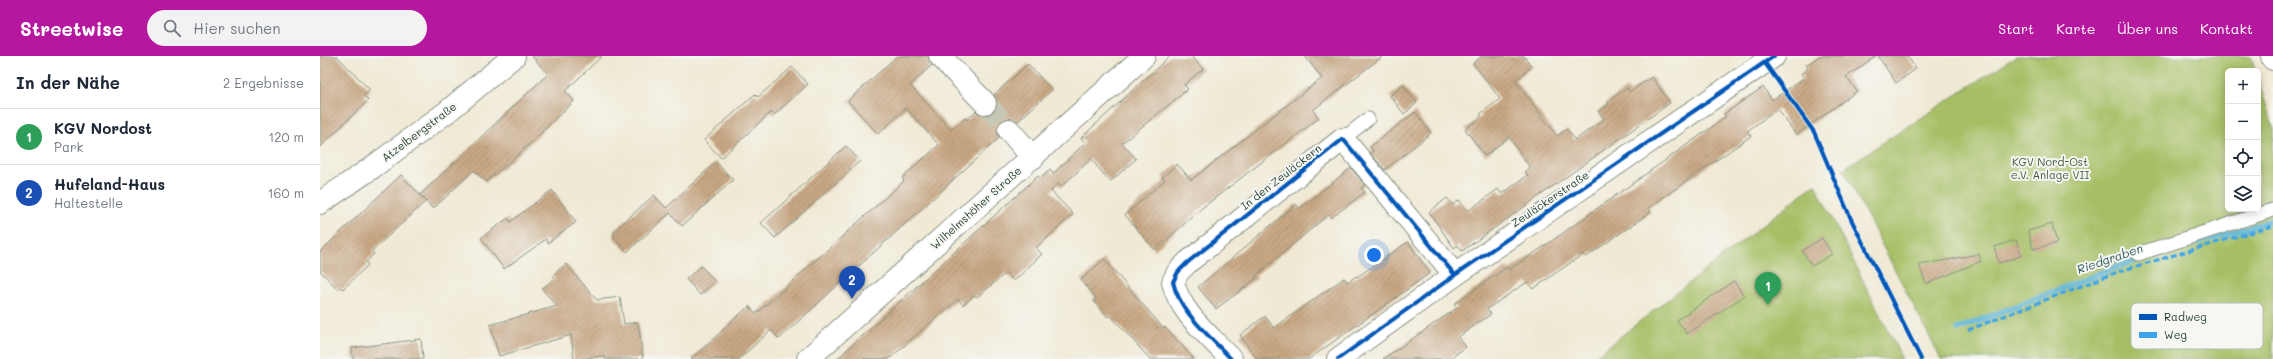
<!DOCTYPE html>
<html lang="de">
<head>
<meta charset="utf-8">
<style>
  body { margin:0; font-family:Mali,sans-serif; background:#f2f2f3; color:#1f2937 }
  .controls { position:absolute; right:12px; top:12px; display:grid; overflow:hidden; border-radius:6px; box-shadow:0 2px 10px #0003 }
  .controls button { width:36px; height:36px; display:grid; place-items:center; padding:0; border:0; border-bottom:1px solid #e0e1e3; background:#fff; color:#1f2937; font:20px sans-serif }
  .you { position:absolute; left:1054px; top:199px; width:14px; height:14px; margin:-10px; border:3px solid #fff; border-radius:50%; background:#1a73e8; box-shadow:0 0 0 6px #1a73e833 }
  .badge { display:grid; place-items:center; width:26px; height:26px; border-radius:50%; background:#b5179e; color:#fff; font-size:13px; font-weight:700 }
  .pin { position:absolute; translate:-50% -33px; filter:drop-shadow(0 1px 2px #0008) }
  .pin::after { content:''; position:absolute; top:21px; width:14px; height:12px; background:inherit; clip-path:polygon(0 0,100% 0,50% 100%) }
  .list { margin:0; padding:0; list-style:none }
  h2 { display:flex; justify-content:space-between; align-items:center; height:52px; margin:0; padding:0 16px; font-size:17px }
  h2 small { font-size:13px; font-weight:400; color:#747a83 }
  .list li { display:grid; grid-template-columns:26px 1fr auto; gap:12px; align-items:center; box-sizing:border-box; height:56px; padding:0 16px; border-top:1px solid #e0e1e3 }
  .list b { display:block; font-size:15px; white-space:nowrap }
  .list p { margin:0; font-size:13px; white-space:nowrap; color:#747a83 }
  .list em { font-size:13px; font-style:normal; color:#747a83 }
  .icon { flex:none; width:22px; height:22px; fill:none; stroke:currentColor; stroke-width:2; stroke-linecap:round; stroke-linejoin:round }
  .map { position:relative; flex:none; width:1953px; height:303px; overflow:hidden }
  header { display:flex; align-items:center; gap:24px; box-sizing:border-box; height:56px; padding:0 20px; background:#b5179e; color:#fff }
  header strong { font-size:19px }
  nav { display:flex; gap:22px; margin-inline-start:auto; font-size:14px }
  .search { width:280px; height:36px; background:#f2f2f3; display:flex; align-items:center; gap:10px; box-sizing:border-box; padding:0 14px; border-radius:22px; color:#747a83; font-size:15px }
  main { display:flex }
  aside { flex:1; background:#fff }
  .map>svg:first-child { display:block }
  .green { fill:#a6bf65; stroke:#627e4c }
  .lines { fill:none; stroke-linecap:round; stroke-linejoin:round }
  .stream { stroke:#56b2d4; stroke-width:6 }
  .building { fill:url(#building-hatch) }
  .minor-tunnel { stroke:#c6c7b4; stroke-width:22; stroke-dasharray:22 11; stroke-linecap:butt }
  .service-casing { stroke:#889384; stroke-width:15 }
  .minor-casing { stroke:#889384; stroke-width:24 }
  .secondary-casing { stroke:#889384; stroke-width:24 }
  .service { stroke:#fff; stroke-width:13 }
  .minor { stroke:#fff; stroke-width:22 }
  .secondary { stroke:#fff; stroke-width:22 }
  .quiet { stroke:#3da4eb; stroke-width:3; stroke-dasharray:6 3; stroke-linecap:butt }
  .cycleway-casing { stroke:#f6f6f2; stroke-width:6 }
  .cycleway { stroke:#0057b8; stroke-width:4 }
  .labels { text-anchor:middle; stroke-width:4; stroke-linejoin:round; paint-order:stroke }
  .street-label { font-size:11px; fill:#1f3d34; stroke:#f6f6f2 }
  .park-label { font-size:11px; fill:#415e40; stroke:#f6f6f2 }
  .water-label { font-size:12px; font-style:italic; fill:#2d5a5c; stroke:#f6f6f2 }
  .key { fill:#f6f6f2; stroke:#b6beb9; stroke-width:1 }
  .key-label { font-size:11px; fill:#1f3d34 }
</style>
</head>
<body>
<header>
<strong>Streetwise</strong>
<div class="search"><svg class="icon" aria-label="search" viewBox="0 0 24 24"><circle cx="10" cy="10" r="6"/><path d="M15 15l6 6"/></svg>Hier suchen</div>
<nav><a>Start</a><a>Karte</a><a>Über uns</a><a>Kontakt</a></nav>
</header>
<main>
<aside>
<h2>In der Nähe<small>2 Ergebnisse</small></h2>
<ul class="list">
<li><span class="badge" style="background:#2e9e5b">1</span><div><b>KGV Nordost</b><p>Park</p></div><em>120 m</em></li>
<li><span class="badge" style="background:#1a4fb4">2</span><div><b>Hufeland-Haus</b><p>Haltestelle</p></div><em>160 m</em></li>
</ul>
</aside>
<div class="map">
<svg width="1953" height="303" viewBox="0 0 1953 303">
  <defs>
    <pattern id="building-hatch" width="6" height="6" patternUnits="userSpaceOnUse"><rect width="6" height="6" fill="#c9a884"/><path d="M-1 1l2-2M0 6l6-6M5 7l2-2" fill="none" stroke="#a38a6d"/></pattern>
  </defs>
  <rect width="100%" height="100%" fill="#f6f6f2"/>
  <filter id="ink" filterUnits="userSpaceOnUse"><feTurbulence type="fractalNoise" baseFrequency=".025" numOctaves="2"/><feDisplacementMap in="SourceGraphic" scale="8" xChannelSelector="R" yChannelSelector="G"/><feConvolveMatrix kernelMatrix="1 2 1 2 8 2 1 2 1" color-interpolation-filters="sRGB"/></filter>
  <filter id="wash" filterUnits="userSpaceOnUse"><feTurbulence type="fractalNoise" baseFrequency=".012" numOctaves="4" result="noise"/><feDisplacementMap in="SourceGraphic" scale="16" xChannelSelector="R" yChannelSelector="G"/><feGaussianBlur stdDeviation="0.9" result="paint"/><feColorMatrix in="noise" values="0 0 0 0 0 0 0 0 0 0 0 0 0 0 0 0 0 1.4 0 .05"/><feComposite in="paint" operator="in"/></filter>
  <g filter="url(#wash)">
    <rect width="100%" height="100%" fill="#f0e9d4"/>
    <path class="green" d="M1696,0H1931L1935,15H1908V153H1938V23L1953,71V303H1621L1523,113Z
      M1495,128L1582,303H1272Z"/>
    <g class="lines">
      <path class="stream" d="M1638,273L1799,210L1953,164"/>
    </g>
    <g id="blocks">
      <path class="building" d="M0,0H17L50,34L44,40L48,44L0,91Z
        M212,0H282L245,35L254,45L201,96L166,126L154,114L113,153L100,139L228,18Z
        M577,0H608L612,9L590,29L631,74L645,62L647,64L656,55L662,59L673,56L677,50L674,39L708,8L732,34L698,65L687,62L681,65L677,76L679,82L459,283L451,274L419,303H371L429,250L436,258L584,125L582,122L619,89L586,52L558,78L528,45Z
        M850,0H871L883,13L864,29L868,33L802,87L816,103L790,126L771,103L741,131L738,128L731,135L753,158L716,192L722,198L694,225L686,217L657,241L654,239L643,249L638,243L569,303H517L718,120L720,123L730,114L733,118L765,87L761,82Z
        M985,0H1063L993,54L999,62L882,152L835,194L805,159L845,124L842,121L857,108L871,124L1002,22Z
        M1162,0H1204L1212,11L1195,24L1237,80L1247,73L1255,84L1284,63L1278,55L1289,48L1287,46L1307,32L1309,36L1332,21L1350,47L1142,195L1138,189L1134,192L1109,156L1127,142L1133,149L1139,144L1148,155L1178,133L1182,138L1208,119L1205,116L1210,112L1189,81L1165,100L1145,73L1162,60L1160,58L1180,43L1153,7Z
        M1500,0H1556L1526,21L1537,35L1476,79L1458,53L1427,75L1431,80L1328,152L1331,156L1266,201L1263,198L1213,233L1207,226L1167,253L1171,258L1138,281L1146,291L1129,303H1063L1137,252L1134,248L1167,225L1187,211L1189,214L1226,189L1406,61L1404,58L1443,31L1452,44L1484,22L1481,18L1488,12L1486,9Z
        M1558,0H1587L1596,13L1576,27Z
        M472,11L488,28L454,59L451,56L401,102L384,84L435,38L438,41Z
        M1083,29L1097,47L1084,58L1070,40Z
        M1095,56L1111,77L1065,114L1050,97L1053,95L1050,91Z
        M526,90L540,105L455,182L441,167Z
        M396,106L413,124L362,170L350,157L307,196L294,182V175L334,139L346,152Z
        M1031,112L1045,129L1041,132L1045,136L1011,162L1008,159L935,220L937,222L896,253L878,231L976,148L979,153Z
        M81,119L106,145L52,195L54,198L46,206L48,209L23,233L20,231L18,233L0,215V196Z
        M232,134L256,166L228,187L226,183L184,213L161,182L188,162L190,166Z
        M1732,168L1737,187L1713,193L1708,175Z
        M1502,182L1512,198L1492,210L1482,195Z
        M1696,184L1701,200L1679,207L1674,191Z
        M1088,186L1110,217L989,303H937L920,279L945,260L954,272L1024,222L1028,226L1036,220L1037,221Z
        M1659,198L1661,205L1606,228L1599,209Z
        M784,203L843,272L845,271L874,303H830L790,259L788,261L773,244L776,242L761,224Z
        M246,208L277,244L300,241L304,268L318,266L323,303H285V300L254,303L251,279L179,300L170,269L237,250L222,233L235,222L233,219Z
        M381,210L395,225L380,239L366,223Z
        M1414,225L1424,240L1367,278L1357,264Z
        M101,283L103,303H33L32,292Z"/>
    </g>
  </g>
  <g filter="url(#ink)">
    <use href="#blocks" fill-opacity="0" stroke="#889384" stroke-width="1"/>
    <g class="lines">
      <path class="minor-tunnel" d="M665,47L689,74"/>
      <defs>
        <path id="service" d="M1023,83L1048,63
          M1818,198L1953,154"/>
        <path id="minor" d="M620,0L665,47
          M1952,0L1953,3
          M689,74L713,102
          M0,147L53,111L128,55L194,0
          M911,303C890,280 860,257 853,226L858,216L868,206L1023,83L1135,219
          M1018,303L1135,219L1454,0"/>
        <path id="secondary" d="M488,303L824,0"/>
      </defs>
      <use href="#service" class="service-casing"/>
      <use href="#minor" class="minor-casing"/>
      <use href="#secondary" class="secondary-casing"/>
      <use href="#service" class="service"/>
      <use href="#minor" class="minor"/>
      <use href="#secondary" class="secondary"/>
      <path class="quiet" d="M1648,274L1800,215L1953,170"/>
      <defs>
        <path id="cycleway" d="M1445,7L1494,76L1531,163L1601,303
          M911,303C890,280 860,257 853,226L858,216L868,206L1023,83L1135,219
          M1018,303L1135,219L1454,0"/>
      </defs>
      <use href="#cycleway" class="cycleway-casing"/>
      <use href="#cycleway" class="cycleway"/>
    </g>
  </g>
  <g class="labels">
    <g class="street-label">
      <text transform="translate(99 76) rotate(-37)" y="4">Atzelbergstraße</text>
      <text transform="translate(961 121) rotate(-38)" y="4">In den Zeuläckern</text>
      <text transform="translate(1230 143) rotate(-34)" y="4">Zeuläckerstraße</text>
      <text transform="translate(656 152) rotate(-42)" y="4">Wilhelmshöher Straße</text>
    </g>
    <g class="park-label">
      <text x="1730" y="110">KGV Nord-Ost<tspan x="1730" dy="13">e.V. Anlage VII</tspan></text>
    </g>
    <g class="water-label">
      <text transform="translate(1790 203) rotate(-19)" y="4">Riedgraben</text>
    </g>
  </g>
  <rect x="1811" y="247" width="132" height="46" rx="6" class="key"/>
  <rect x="1819" y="258" width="18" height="6" fill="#0057b8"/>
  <rect x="1819" y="276" width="18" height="6" fill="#3da4eb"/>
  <g class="key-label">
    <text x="1844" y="265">Radweg</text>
    <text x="1844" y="283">Weg</text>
  </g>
</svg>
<div class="controls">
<button>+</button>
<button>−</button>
<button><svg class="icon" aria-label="locate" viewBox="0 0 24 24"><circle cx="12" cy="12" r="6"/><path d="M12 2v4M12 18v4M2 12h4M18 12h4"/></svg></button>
<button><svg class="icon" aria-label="layers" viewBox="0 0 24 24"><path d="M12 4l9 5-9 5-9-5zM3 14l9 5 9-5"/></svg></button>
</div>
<div class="you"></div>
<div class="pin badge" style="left:1448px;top:249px;background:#2e9e5b">1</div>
<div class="pin badge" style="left:532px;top:243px;background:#1a4fb4">2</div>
</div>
</main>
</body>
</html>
